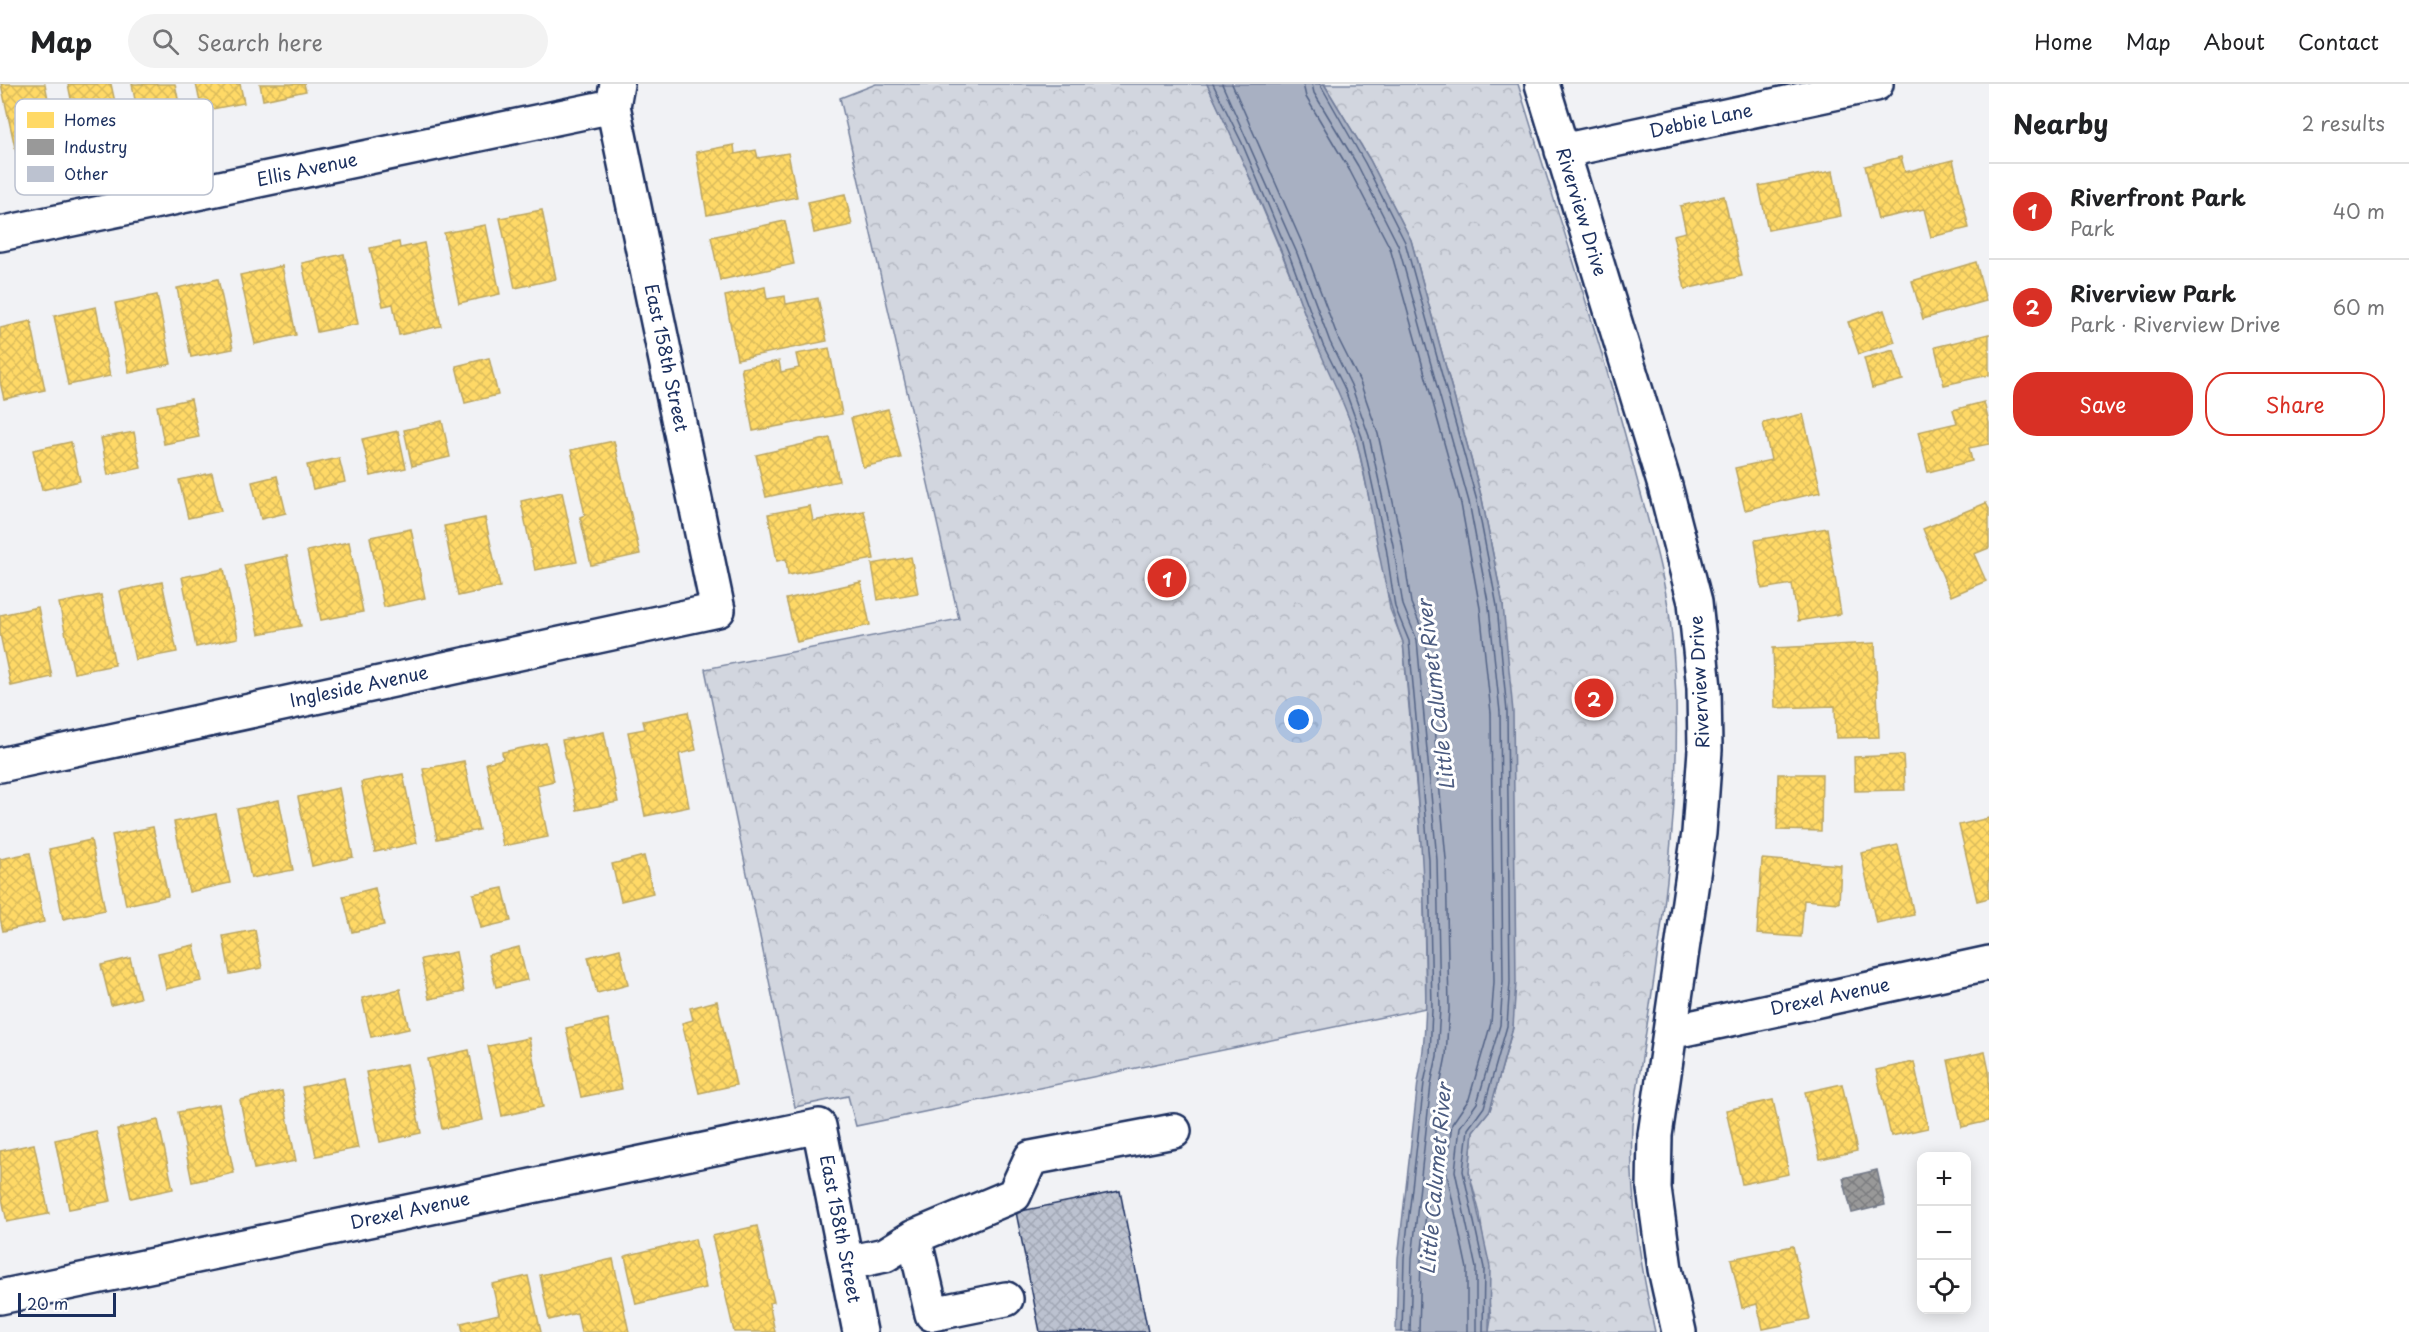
<!DOCTYPE html>
<html lang="en">
<head>
<meta charset="utf-8">
<style>
  body { margin:0; font-family:"Playpen Sans",sans-serif; background:#f2f2f2; color:#202124 }
  .controls { position:absolute; right:18px; bottom:18px; display:grid; overflow:hidden; border-radius:12px; box-shadow:0 3px 15px #0003 }
  .controls button { width:54px; height:54px; display:grid; place-items:center; padding:0; border:0; border-bottom:2px solid #e0e0e0; background:#fff; color:#202124; font:30px sans-serif }
  .scale { position:absolute; left:18px; bottom:15px; width:98px; box-sizing:border-box; padding-left:6px; border:3px solid #1b2f5e; border-top:0; font-size:16px; line-height:21px; white-space:nowrap; color:#1b2f5e; -webkit-text-stroke:4px #fff; paint-order:stroke }
  .you { position:absolute; left:1299px; top:636px; width:21px; height:21px; margin:-15px; border:4px solid #fff; border-radius:50%; background:#1a73e8; box-shadow:0 0 0 9px #1a73e833 }
  .badge { display:grid; place-items:center; width:39px; height:39px; border-radius:50%; background:#d93025; color:#fff; font-size:20px; font-weight:700 }
  .pin { position:absolute; translate:-50% -50%; border:3px solid #fff; box-shadow:0 2px 6px #0006 }
  .list { margin:0; padding:0; list-style:none }
  h2 { display:flex; justify-content:space-between; align-items:center; height:78px; margin:0; padding:0 24px; font-size:26px }
  h2 small { font-size:20px; font-weight:400; color:#757577 }
  .list li { display:grid; grid-template-columns:39px 1fr auto; gap:18px; align-items:center; box-sizing:border-box; height:96px; padding:0 24px; border-top:2px solid #e0e0e0 }
  .list b { display:block; font-size:22px; white-space:nowrap }
  .list p { margin:0; font-size:20px; white-space:nowrap; color:#757577 }
  .list em { font-size:20px; font-style:normal; color:#757577 }
  .actions { display:flex; gap:12px; padding:18px 24px }
  .actions a { flex:1; padding:14px 0; border:2px solid #d93025; border-radius:24px; text-align:center; font-size:21px; color:#d93025 }
  .actions .main { background:#d93025; color:#fff }
  .icon { flex:none; width:33px; height:33px; fill:none; stroke:currentColor; stroke-width:2; stroke-linecap:round; stroke-linejoin:round }
  .map { position:relative; flex:none; width:1989px; height:1248px; overflow:hidden }
  header { display:flex; align-items:center; gap:36px; box-sizing:border-box; height:84px; padding:0 30px; background:#fff; border-bottom:2px solid #e0e0e0 }
  header strong { font-size:28px }
  nav { display:flex; gap:33px; margin-inline-start:auto; font-size:21px }
  .search { width:420px; height:54px; background:#f2f2f2; display:flex; align-items:center; gap:15px; box-sizing:border-box; padding:0 21px; border-radius:33px; color:#757577; font-size:22px }
  main { display:flex }
  aside { flex:1; background:#fff }
  .map>svg:first-child { display:block }
  .park { fill:url(#park-crowns); stroke:#76829e; stroke-width:1.5 }
  .water { fill:#a8b0c2; stroke:#707c9a; stroke-width:1.5 }
  .homes { fill:url(#homes-cross-hatch); stroke:#bba664; stroke-width:1.5 }
  .industry { fill:url(#industry-cross-hatch); stroke:#737987; stroke-width:1.5 }
  .lines { fill:none; stroke-linecap:round; stroke-linejoin:round }
  .shore { stroke:#536386; stroke-width:1.5 }
  .building { fill:url(#building-cross-hatch); stroke:#1b2f5e; stroke-width:1.5 }
  .minor-casing { stroke:#1b2f5e; stroke-width:38 }
  .minor { stroke:#fff; stroke-width:33 }
  .labels { text-anchor:middle; stroke-width:6; stroke-linejoin:round; paint-order:stroke }
  .street-label { font-size:18px; fill:#1b2f5e; stroke:#fff }
  .water-label { font-size:20px; font-style:italic; fill:#4c5c81; stroke:#fff }
  .key { fill:#fff; stroke:#bbc1cf; stroke-width:1.5 }
  .key-label { font-size:16px; fill:#1b2f5e }
</style>
</head>
<body>
<header>
<strong>Map</strong>
<div class="search"><svg class="icon" aria-label="search" viewBox="0 0 24 24"><circle cx="10" cy="10" r="6"/><path d="M15 15l6 6"/></svg>Search here</div>
<nav><a>Home</a><a>Map</a><a>About</a><a>Contact</a></nav>
</header>
<main>
<div class="map">
<svg width="1989" height="1248" viewBox="0 0 1989 1248">
  <defs>
    <pattern id="park-crowns" width="20" height="18" patternUnits="userSpaceOnUse" patternTransform="scale(1.5)"><rect width="20" height="18" fill="#d2d6df"/><path d="M2 6a3 3 0 1 1 6 0M12 15a3 3 0 1 1 6 0" fill="none" stroke="#b4b8c2"/></pattern>
    <pattern id="homes-cross-hatch" width="8" height="8" patternUnits="userSpaceOnUse" patternTransform="scale(1.5)"><rect width="8" height="8" fill="#ffd966"/><path d="M0 0l8 8M0 8l8-8" fill="none" stroke="#dabb5b"/></pattern>
    <pattern id="industry-cross-hatch" width="8" height="8" patternUnits="userSpaceOnUse" patternTransform="scale(1.5)"><rect width="8" height="8" fill="#999"/><path d="M0 0l8 8M0 8l8-8" fill="none" stroke="#7c7d80"/></pattern>
    <pattern id="building-cross-hatch" width="8" height="8" patternUnits="userSpaceOnUse" patternTransform="scale(1.5)"><rect width="8" height="8" fill="#bcc2d0"/><path d="M0 0l8 8M0 8l8-8" fill="none" stroke="#a1a7b5"/></pattern>
  </defs>
  <rect width="100%" height="100%" fill="#f1f2f5"/>
  <filter id="ink" filterUnits="userSpaceOnUse"><feTurbulence type="fractalNoise" baseFrequency=".0167" numOctaves="2"/><feDisplacementMap in="SourceGraphic" scale="12" xChannelSelector="R" yChannelSelector="G"/><feConvolveMatrix kernelMatrix="1 2 1 2 8 2 1 2 1" color-interpolation-filters="sRGB"/></filter>
  <g filter="url(#ink)">
    <path class="park" d="M876,0H1207L1236,61L1284,175L1318,263L1339,305L1356,354L1380,464L1390,525L1403,558L1423,776L1426,924L856,1042L848,1012L795,1023L705,585L959,535L840,14Z
      M1324,0H1518C1557,128 1600,255 1634,384C1647,434 1663,484 1670,535C1691,705 1656,873 1632,1041C1629,1112 1640,1179 1655,1248H1489L1491,1235L1480,1130L1469,1088L1473,1047L1490,1026L1513,944L1503,521L1482,415L1411,156L1370,76Z"/>
    <path class="water" d="M1207,0H1324L1370,76L1411,156L1482,415L1503,521L1513,628L1516,898L1513,943L1490,1026L1473,1047L1469,1088L1490,1183L1489,1248H1396L1398,1174L1418,998C1428,950 1426,902 1425,853C1423,754 1413,657 1403,558C1378,496 1374,422 1356,355C1347,323 1331,294 1318,263C1305,234 1296,204 1284,174C1260,115 1234,57 1207,0Z"/>
    <path class="homes" d="M1,0H45L57,59L16,68Z
      M68,0H111L121,46L79,54Z
      M132,0H175L182,34L140,42Z
      M196,0H240L244,19L202,27Z
      M260,0H304L306,7L263,16Z
      M734,61L735,70L756,66L758,74L788,69L797,113L707,131L696,68Z
      M1901,73L1905,88L1953,76L1969,144L1931,153L1924,125L1878,135L1865,82Z
      M1833,87L1841,132L1768,146L1759,102Z
      M845,110L852,141L814,149L808,118Z
      M1724,112L1742,192L1685,205L1673,151L1686,148L1680,122Z
      M542,126L556,195L515,204L500,134Z
      M785,137L794,180L720,196L711,153Z
      M486,141L500,210L459,219L444,149Z
      M399,158L400,164L424,159L441,242L399,251L393,220L383,222L370,164Z
      M344,170L358,240L317,248L302,179Z
      M1976,178L1986,217L1923,235L1912,197Z
      M282,182L296,251L255,260L240,191Z
      M218,195L233,265L191,273L177,204Z
      M765,203L767,215L785,212L786,220L818,214L827,257L737,275L725,212Z
      M157,211L171,280L129,289L115,219Z
      M96,223L110,292L68,301L54,232Z
      M1884,226L1895,258L1859,270L1848,238Z
      M31,237L45,306L4,315L0,298V244Z
      M1989,250V291L1944,301L1935,263Z
      M829,264L842,330L753,347L741,284L779,277L781,288L799,284L796,270Z
      M1894,266L1903,296L1872,304L1864,274Z
      M489,274L498,311L465,319L456,282Z
      M191,315L199,353L164,360L157,322Z
      M1984,318L1989,339V360L1969,364L1972,377L1928,388L1918,348L1957,339L1953,326Z
      M888,325L901,374L863,383L851,334Z
      M1803,330L1821,408L1745,426L1735,384L1771,376L1763,339Z
      M442,337L450,373L412,382L404,346Z
      M398,347L406,384L371,392L362,355Z
      M134,348L141,384L108,391L101,354Z
      M830,354L839,397L766,413L756,371Z
      M614,357L640,470L591,481L580,433L585,431L571,366Z
      M71,358L80,397L42,406L33,366Z
      M339,374L345,398L313,405L307,381Z
      M212,389L221,427L188,434L179,396Z
      M277,392L286,429L261,435L252,398Z
      M562,408L577,478L535,486L521,417Z
      M1986,419L1989,425V464L1974,470L1986,497L1951,512L1923,445Z
      M810,422L813,437L864,427L874,475L788,491L786,475L777,477L768,430Z
      M485,434L500,503L458,512L444,442Z
      M1827,444L1841,530L1798,537L1792,500L1762,505L1755,456Z
      M411,445L425,514L384,523L370,453Z
      M349,458L363,528L321,536L307,467Z
      M287,472L301,542L259,550L244,481Z
      M911,473L918,509L878,516L872,480Z
      M224,485L238,554L196,563L182,493Z
      M162,498L177,568L135,576L120,507Z
      M861,498L870,541L797,558L786,515Z
      M101,511L115,581L74,589L59,519Z
      M38,523L52,593L11,602L0,550V531Z
      M1875,559L1879,653L1836,654L1835,622L1775,624L1773,564Z
      M688,628L696,666L679,670L689,723L645,732L628,648L645,645L643,637Z
      M604,648L618,718L577,726L562,656Z
      M546,659L554,697L537,701L548,753L503,762L486,679L503,675L502,668Z
      M1903,671L1905,706L1855,707L1854,673Z
      M464,677L479,746L437,755L423,685Z
      M403,690L417,759L375,768L361,698Z
      M1778,690H1822L1821,747L1777,746Z
      M339,704L353,773L312,782L298,713Z
      M279,716L293,786L251,794L237,725Z
      M216,730L230,799L189,808L174,738Z
      M1989,734V814L1977,817L1959,741Z
      M153,743L168,812L126,821L112,751Z
      M91,756L105,826L63,835L49,765Z
      M1898,761L1914,831L1876,839L1861,769Z
      M30,769L44,838L3,847L0,834V775Z
      M644,772L653,809L621,817L612,780Z
      M1762,775L1841,781L1839,819L1804,816L1801,853L1757,850Z
      M375,804L384,841L352,848L343,812Z
      M503,804L511,837L481,844L473,810Z
      M255,846L262,884L230,890L223,852Z
      M194,861L202,897L166,905L158,869Z
      M519,863L527,896L496,903L488,871Z
      M620,865L628,901L597,909L588,873Z
      M456,868L464,908L429,915L421,875Z
      M130,874L140,914L111,921L101,881Z
      M400,905L409,945L371,953L362,914Z
      M717,917L736,1001L699,1009L682,939L693,936L690,924Z
      M608,935L622,1005L581,1013L566,944Z
      M529,954L543,1023L502,1032L488,962Z
      M469,966L483,1036L442,1045L428,975Z
      M1985,968L1989,987V1037L1962,1043L1948,976Z
      M1914,978L1928,1044L1891,1052L1876,986Z
      M407,980L421,1049L380,1058L366,988Z
      M344,994L358,1064L316,1072L302,1003Z
      M1842,1000L1857,1067L1820,1075L1805,1008Z
      M282,1007L296,1077L254,1085L240,1016Z
      M1773,1016L1789,1090L1742,1100L1726,1026Z
      M219,1020L234,1089L192,1098L178,1028Z
      M158,1036L173,1105L131,1114L117,1045Z
      M96,1047L111,1117L69,1125L55,1056Z
      M34,1060L49,1130L7,1138L0,1105V1067Z
      M757,1142L774,1218L769,1219L775,1248H734L712,1152Z
      M695,1155L706,1204L636,1220L625,1172Z
      M1793,1162L1810,1235L1763,1245L1757,1220L1742,1224L1731,1175Z
      M613,1175L629,1248H581L577,1229L549,1236L540,1191Z
      M528,1192L541,1248H463L461,1239L499,1230L492,1200Z"/>
    <path class="industry" d="M1877,1086L1885,1121L1852,1129L1843,1094Z"/>
    <g class="lines">
      <path class="shore" d="M1213,0L1242,59L1290,173L1323,261L1344,303L1362,353L1386,463L1395,523L1409,557L1429,776L1432,925L1430,971L1424,999L1404,1174L1402,1248
        M1222,0L1297,169L1330,258L1351,301L1369,352L1393,461L1403,521L1417,556L1437,776L1440,925L1437,972L1431,1000L1412,1175L1410,1248
        M1232,0L1305,166L1338,254L1360,298L1378,350L1402,459L1411,519L1426,555L1446,775L1449,925L1446,972L1440,1002L1421,1175L1419,1248
        M1303,0L1306,13L1350,87L1390,164L1461,420L1480,524L1491,629L1494,898L1491,939L1469,1015L1452,1040L1446,1086L1467,1185V1248
        M1312,0L1314,9L1358,82L1398,161L1469,418L1489,523L1500,628L1503,898L1500,941L1477,1019L1460,1043L1455,1087L1476,1184V1248
        M1320,0L1365,79L1405,158L1477,417L1497,522L1507,628L1510,898L1507,942L1484,1023L1468,1045L1463,1087L1484,1184L1483,1248"/>
    </g>
    <path class="building" d="M1120,1107L1148,1248H1040L1016,1128Z"/>
    <g class="lines">
      <defs>
        <path id="minor" d="M1542,0L1665,402L1695,518L1704,604L1705,666L1699,749L1655,1051L1654,1105L1665,1185L1679,1248
          M1562,67L1876,0
          M0,150L613,22
          M0,681L718,526L613,22L617,0
          M1671,948L1989,879
          M914,1153L932,1230L1006,1215
          M847,1179L885,1171L914,1153L1014,1111L1031,1074L1174,1047
          M0,1213L819,1042L860,1248"/>
      </defs>
      <use href="#minor" class="minor-casing"/>
      <use href="#minor" class="minor"/>
    </g>
  </g>
  <g class="labels">
    <g class="street-label">
      <text transform="translate(1701 37) rotate(-12)" y="6">Debbie Lane</text>
      <text transform="translate(307 86) rotate(-12)" y="6">Ellis Avenue</text>
      <text transform="translate(1581 128) rotate(73)" y="6">Riverview Drive</text>
      <text transform="translate(666 274) rotate(78)" y="6">East 158th Street</text>
      <text transform="translate(1700 598) rotate(-93)" y="6">Riverview Drive</text>
      <text transform="translate(359 603) rotate(-12)" y="6">Ingleside Avenue</text>
      <text transform="translate(1830 913) rotate(-12)" y="6">Drexel Avenue</text>
      <text transform="translate(410 1127) rotate(-12)" y="6">Drexel Avenue</text>
      <text transform="translate(840 1145) rotate(79)" y="6">East 158th Street</text>
    </g>
    <g class="water-label">
      <text transform="translate(1436 611) rotate(-97)" y="7">Little Calumet River</text>
      <text transform="translate(1436 1095) rotate(-85)" y="7">Little Calumet River</text>
    </g>
  </g>
  <rect x="15" y="15" width="198" height="96" rx="9" class="key"/>
  <rect x="27" y="28" width="27" height="16" fill="#ffd966"/>
  <rect x="27" y="55" width="27" height="16" fill="#999"/>
  <rect x="27" y="82" width="27" height="16" fill="#bcc2d0"/>
  <g class="key-label">
    <text x="64" y="42">Homes</text>
    <text x="64" y="69">Industry</text>
    <text x="64" y="96">Other</text>
  </g>
</svg>
<div class="controls">
<button>+</button>
<button>−</button>
<button><svg class="icon" aria-label="locate" viewBox="0 0 24 24"><circle cx="12" cy="12" r="6"/><path d="M12 2v4M12 18v4M2 12h4M18 12h4"/></svg></button>
</div>
<div class="scale">20 m</div>
<div class="you"></div>
<div class="pin badge" style="left:1167px;top:494px">1</div>
<div class="pin badge" style="left:1594px;top:614px">2</div>
</div>
<aside>
<h2>Nearby<small>2 results</small></h2>
<ul class="list">
<li><span class="badge">1</span><div><b>Riverfront Park</b><p>Park</p></div><em>40 m</em></li>
<li><span class="badge">2</span><div><b>Riverview Park</b><p>Park · Riverview Drive</p></div><em>60 m</em></li>
</ul>
<div class="actions"><a class="main">Save</a><a>Share</a></div>
</aside>
</main>
</body>
</html>
